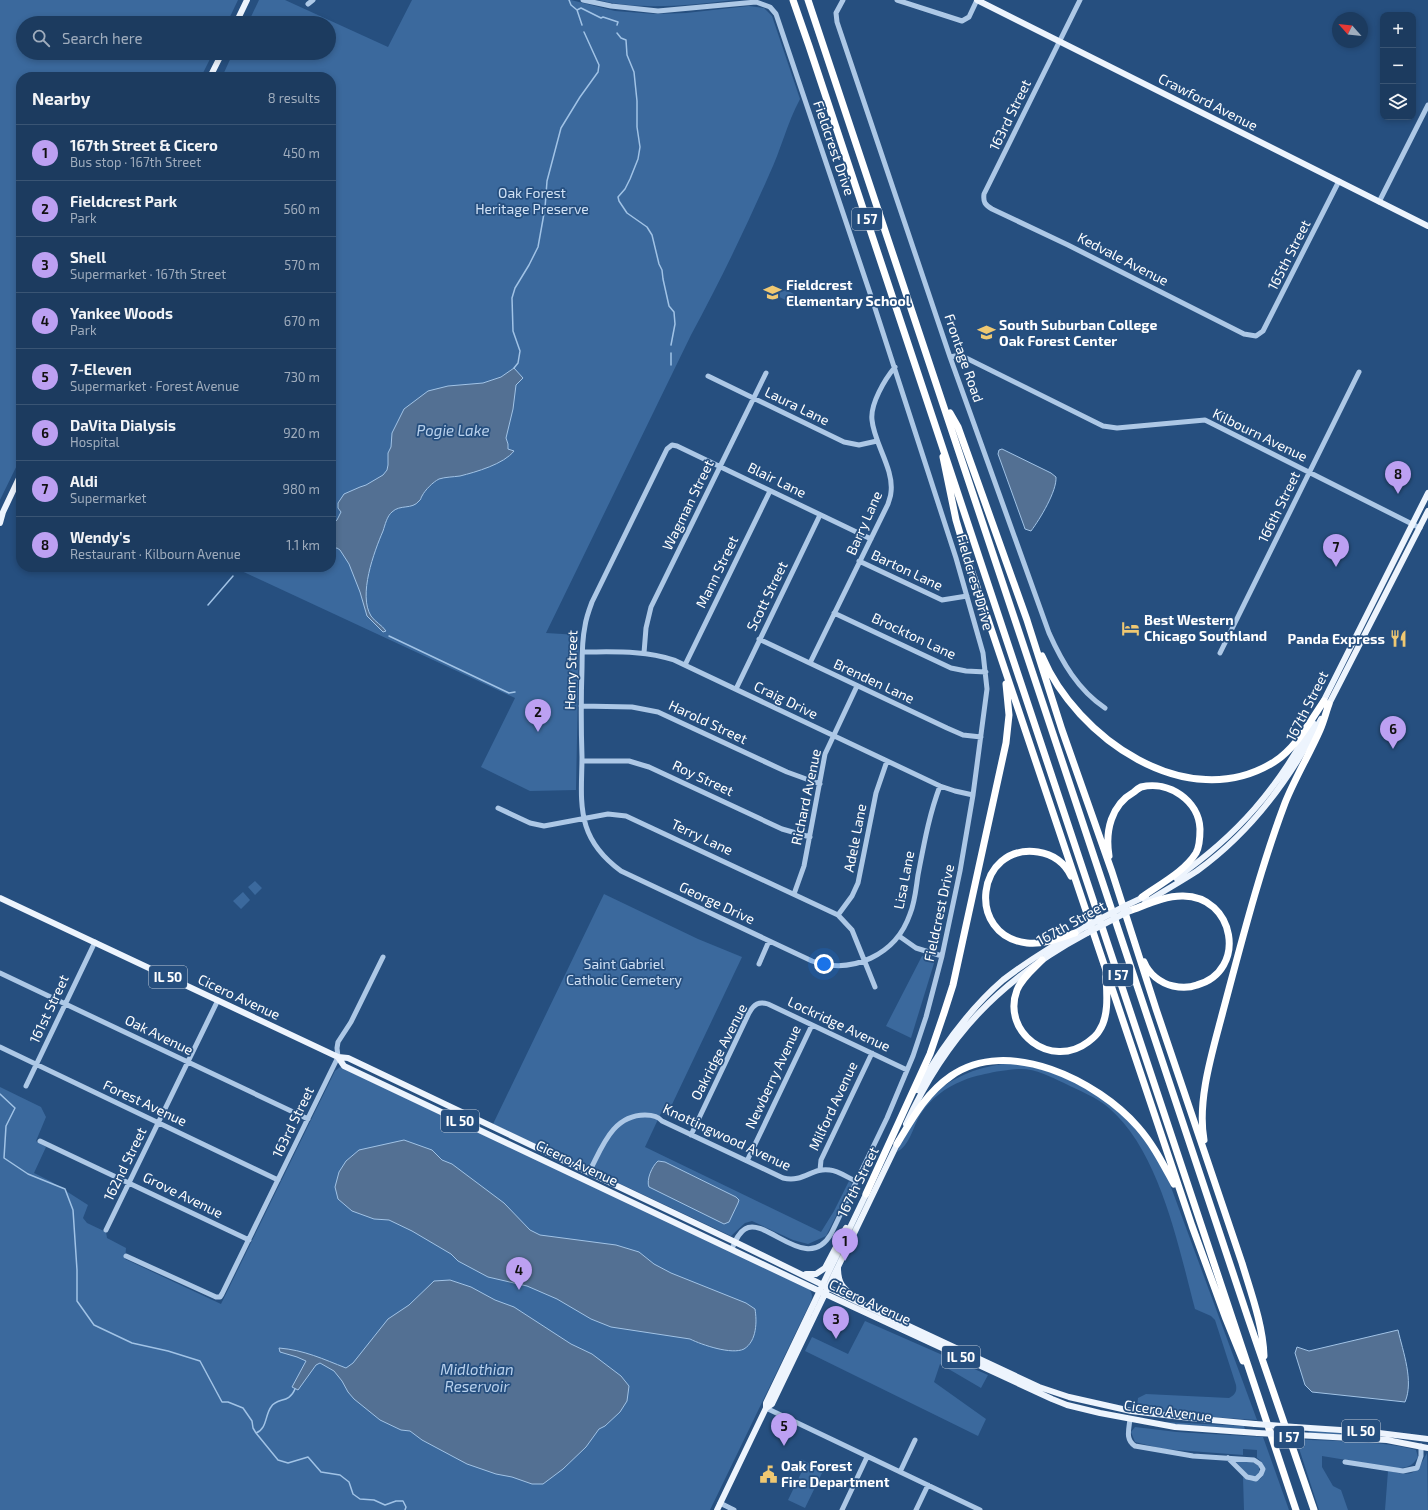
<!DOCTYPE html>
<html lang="en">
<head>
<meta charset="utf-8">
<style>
  body { margin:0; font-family:"Exo 2",sans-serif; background:#254265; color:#f1f3f6 }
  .controls { position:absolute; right:12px; top:12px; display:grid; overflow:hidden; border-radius:8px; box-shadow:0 2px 6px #0003 }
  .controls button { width:36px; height:36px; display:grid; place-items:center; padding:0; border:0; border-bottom:1px solid #3a5574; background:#1c3b5f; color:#f1f3f6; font:20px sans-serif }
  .compass { position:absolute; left:1332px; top:12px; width:36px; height:36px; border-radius:50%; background:#1c3b5f; box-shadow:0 2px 6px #0003; rotate:297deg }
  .you { position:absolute; left:824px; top:964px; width:14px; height:14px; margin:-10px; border:3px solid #fff; border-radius:50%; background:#1a73e8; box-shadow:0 0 0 6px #1a73e833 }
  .badge { display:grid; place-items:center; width:26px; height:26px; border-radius:50%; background:#bca0f2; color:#111; font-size:13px; font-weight:700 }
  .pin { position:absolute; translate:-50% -33px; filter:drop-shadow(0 1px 2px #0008) }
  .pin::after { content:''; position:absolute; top:21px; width:14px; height:12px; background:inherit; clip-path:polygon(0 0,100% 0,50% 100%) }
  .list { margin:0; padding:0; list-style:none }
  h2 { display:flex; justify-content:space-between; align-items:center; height:52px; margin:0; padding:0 16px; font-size:17px }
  h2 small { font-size:13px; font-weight:400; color:#a0adbd }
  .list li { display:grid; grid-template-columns:26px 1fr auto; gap:12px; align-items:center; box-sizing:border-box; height:56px; padding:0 16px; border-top:1px solid #3a5574 }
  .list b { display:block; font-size:15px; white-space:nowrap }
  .list p { margin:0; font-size:13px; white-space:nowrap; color:#a0adbd }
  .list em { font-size:13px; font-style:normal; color:#a0adbd }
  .icon { flex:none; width:22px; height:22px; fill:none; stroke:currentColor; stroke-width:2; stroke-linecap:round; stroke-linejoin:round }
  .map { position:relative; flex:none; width:1428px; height:1510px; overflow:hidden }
  .search { position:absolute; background:#1c3b5f; box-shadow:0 2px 6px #0003; left:16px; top:16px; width:320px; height:44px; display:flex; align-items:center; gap:10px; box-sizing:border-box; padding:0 14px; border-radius:22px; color:#a0adbd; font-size:15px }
  .panel { position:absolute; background:#1c3b5f; box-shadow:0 2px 6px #0003; left:16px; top:72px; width:320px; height:500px; border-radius:16px }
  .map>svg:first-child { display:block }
  .green { fill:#3b699d }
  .water { fill:#537093; stroke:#a1c3e6 }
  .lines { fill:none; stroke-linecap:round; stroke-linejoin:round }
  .stream { stroke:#a1c3e6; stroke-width:1.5 }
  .minor { stroke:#adc8e6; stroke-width:5 }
  .major { stroke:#edf4fd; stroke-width:6 }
  .highway { stroke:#fff; stroke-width:7 }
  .major-bridge { stroke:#edf4fd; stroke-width:6 }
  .labels { text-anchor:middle; stroke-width:3.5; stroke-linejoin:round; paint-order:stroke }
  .shield { fill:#264f7f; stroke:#becad9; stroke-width:1 }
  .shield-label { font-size:13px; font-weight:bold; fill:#fff }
  .street-label { font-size:14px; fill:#fff; stroke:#264f7f }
  .park-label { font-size:14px; fill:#d0e1f5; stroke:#264f7f }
  .poi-label { font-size:14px; font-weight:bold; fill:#fff; stroke:#264f7f; text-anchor:start }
  .water-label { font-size:15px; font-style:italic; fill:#b8d1ed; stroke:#264f7f }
</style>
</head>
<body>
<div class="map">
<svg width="1428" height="1510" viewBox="0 0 1428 1510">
  <rect width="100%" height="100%" fill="#264f7f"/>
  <path class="green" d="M0,0H238L227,23H23V53H213L201,77H21V457L0,500Z
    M259,0H285L388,47L412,0H571L615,11L655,14L686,13L749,6L764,8L772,16L800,99C787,123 781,150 769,175C745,230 719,283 691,335L546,633L579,635L576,790L530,791L481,767L515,698L233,567H331V77H222L233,53H329V23H248Z
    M598,0H735C689,5 644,11 598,0Z
    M780,287L796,295L792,303L775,295Z
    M255,881L262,888L255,895L248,887Z
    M243,892L250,900L241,909L233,901Z
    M604,894L698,939L742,957L667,1115L661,1113L645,1147L821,1232L834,1211L849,1181L852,1184L826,1236L808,1244L793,1240L752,1221L745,1223L731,1236L493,1124Z
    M922,956L935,960L911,1038L886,1026Z
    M1002,1064C1009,1064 1016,1063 1023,1065C1076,1075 1127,1109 1155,1155C1160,1163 1164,1171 1168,1179L1257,1420L1195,1416L1139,1410L1137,1407L1138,1398L1146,1394L1229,1398C1235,1395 1237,1392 1236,1385L1215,1320L1211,1316L1195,1309C1178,1245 1160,1152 1109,1108C1096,1097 1080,1091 1064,1083C1051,1077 1036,1069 1021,1069C1007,1069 975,1075 962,1081C945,1088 930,1099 920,1115C913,1127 910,1145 897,1152C919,1101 945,1073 1002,1064Z
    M340,1067L808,1288C812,1292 813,1296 811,1301L710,1510H0V1087L41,1107L46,1117L36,1141L46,1147L34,1173L52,1182L88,1205L83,1218L87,1223L106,1232L107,1238L126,1248L125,1259L221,1304L335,1071Z
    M865,1321L988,1375L981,1388L940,1364L934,1382L986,1419L978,1436L805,1351L812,1337L848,1354Z
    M1166,1422L1244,1426L1245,1429L1166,1424Z
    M1135,1427L1177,1432L1263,1437L1289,1510H1244L1243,1477C1246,1478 1249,1481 1252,1481C1267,1482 1267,1463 1257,1458V1450L1243,1449V1455L1163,1449L1135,1442L1131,1432Z
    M1308,1430L1387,1436V1437L1309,1433Z
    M1296,1439C1334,1442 1380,1440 1416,1450L1418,1457C1412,1467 1406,1468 1395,1468L1322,1456V1467L1333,1486L1341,1490L1348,1510H1319Z
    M1427,1453L1428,1510H1385L1388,1471C1413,1476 1415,1476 1427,1453Z
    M801,1459L823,1471L805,1508L788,1500L804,1467L799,1464Z
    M1234,1460L1251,1461L1259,1466V1473L1257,1476L1250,1477Z"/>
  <path class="water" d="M514,368L523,378L516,385L513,409L506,438L508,444V449L514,451C504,464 476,472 460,476C453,477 445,477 439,479C433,482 425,490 422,496C421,497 421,500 419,501C412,510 400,504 392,512C387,516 385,525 383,531C374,552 358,595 371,616C375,622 382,625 386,631L383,632L367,616L360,592L349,564L340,550L337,548L331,549V546L336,544L331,538V525L337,520L341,512L338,508V503L344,494L360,487L366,485L383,475L387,470L388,465V453L391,447L392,433L404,409L428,391L448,386L483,383L501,377Z
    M1002,449L1051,473L1056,477C1057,491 1040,519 1031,531L1025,529L1024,526L998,454L999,450Z
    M404,1140L432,1150L442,1160L452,1164L504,1203L530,1230L540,1235L616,1245L639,1252L654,1264L671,1273L746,1303L755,1309C757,1321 757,1341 744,1349C732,1355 702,1345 690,1339L611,1327L591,1319L557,1299L527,1286L488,1277L458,1261L451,1254L412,1231L389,1220L374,1219L352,1211L338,1199L335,1187L339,1172L346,1161L359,1150Z
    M658,1161L665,1162L736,1197L739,1200L738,1203L729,1222L724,1224L649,1187C646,1180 652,1166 658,1161Z
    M450,1280L471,1287L495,1300L514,1307L571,1344L592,1354L621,1376L629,1386L627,1401L620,1412L605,1426L599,1429L586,1447L563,1469L543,1484H532L512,1477L496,1474L467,1464L422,1440L410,1431L401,1430L380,1420L354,1399L348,1392L342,1381L334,1371L320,1363L316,1365L298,1390L292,1387L306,1361L297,1357L280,1352L279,1348C304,1350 323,1359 346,1368L353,1363L388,1319L409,1305L434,1281Z
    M1398,1330C1403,1352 1414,1381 1405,1402L1312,1392L1305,1385L1295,1353L1297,1347L1309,1351Z"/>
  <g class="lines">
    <path class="stream" d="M569,0L571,5L577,10L582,25
      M577,10L581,8L601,18L603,17L618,22L617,25
      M617,33L621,38L626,40L627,55L634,72L637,101V127L640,147L638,159L630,179L625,189L618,197L619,201L627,213L647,227L652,235L659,264L662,270L663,279L669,306L674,312L675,324L671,345
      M671,353V365
      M514,368L518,363L520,351L513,331L512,298L515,288L529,265L538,247L545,208L547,181L561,128L580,97L598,72L599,65L584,32
      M208,605L233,576
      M389,636L509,693L515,692
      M0,1094L15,1108L6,1126L4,1158L28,1174L65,1189L73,1210L77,1270V1301L94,1325L132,1343L168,1351L200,1361L222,1402H228L243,1408L252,1421L253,1428L256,1433L278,1460L288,1463L308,1457L321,1472L340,1475L349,1482L353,1494L360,1499L374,1500L385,1505L396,1501H403L406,1507L405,1510
      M256,1433C267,1429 265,1415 271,1407C277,1397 289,1404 295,1389"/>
    <path class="minor" d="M583,0L611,6L658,11L756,2L770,7L776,14L874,305L956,558L983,653L987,689L973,795L960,871L942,956L926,1017L913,1056L887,1118L831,1234C807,1275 766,1216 745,1229C738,1233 735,1242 732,1249
      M843,0L836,13L837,22L950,357L1049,633C1062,662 1078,690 1105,708
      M897,0L962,21L969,17L977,0
      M1080,0L984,194C983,202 985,205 992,209L1068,245L1244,334L1256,336L1263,331L1339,181
      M308,4L313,0
      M1379,202L1428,105
      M950,357L960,355L1103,426L1117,428L1205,420L1420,528
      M708,376L844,442L859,445L877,441
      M871,539L677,446L672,445L667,449L592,602C589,610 586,618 585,626C582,640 582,654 582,668C581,698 581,727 582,757C582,779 579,804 586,826C592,845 606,860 621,871L812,961C852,975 896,955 910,914C915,902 916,888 918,875C924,844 929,815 940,786
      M859,561L942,600L967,596
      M834,613L951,668L966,671L986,672
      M759,639L947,728L963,735L981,737
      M583,652C614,652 644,650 674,660L940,786L955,791L973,795
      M644,653L646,628L651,607L766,373
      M1220,653L1359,372
      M810,663L888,504C889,500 891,496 891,492C894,469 874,443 872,420C870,404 885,379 895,367
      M685,665L770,491
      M736,689L820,515
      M581,706L632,707L658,712L787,772L820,784
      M582,761H629L649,767L782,829L810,837
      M498,808L530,823L544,826L608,814L626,816L838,915L852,930L875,987
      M794,894L804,866L825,754L857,686
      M838,915L852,896L858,883L876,793L887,761
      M899,936L916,948L942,956
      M759,964L769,941
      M0,973L308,1119
      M0,1047L278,1180
      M26,1086L95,942
      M691,1135L749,1013C754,1004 759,1001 768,1004L907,1070
      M40,1141L249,1240
      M747,1161L812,1025
      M820,1170L821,1160L872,1053
      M589,1172C602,1148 612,1115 645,1115C651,1115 658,1116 662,1121L783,1178C804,1183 812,1167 830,1170C839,1171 848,1178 856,1181
      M106,1230L218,1000
      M126,1256L216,1297H220L222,1294L338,1057L337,1048L338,1042L351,1022L383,957
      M766,1408L980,1510
      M1130,1419C1129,1429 1125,1440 1135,1446L1193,1456L1254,1460L1260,1464L1263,1469L1261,1474L1256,1479L1247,1477L1228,1458
      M1345,1462L1403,1471L1417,1468L1421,1456V1446
      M900,1472L915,1440
      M720,1503L734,1510
      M842,1510L867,1457
      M916,1510L928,1485"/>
    <path class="major" d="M977,0L1428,226
      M236,23L247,0
      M210,77L222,53
      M0,523L3,512L21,474
      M1322,704L1428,493
      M1327,708L1428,511
      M1176,878C1238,835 1277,789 1313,723
      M0,898L338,1057L348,1058L735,1242L866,1306L1039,1387L1069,1397L1131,1411L1190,1418L1255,1424
      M1145,903C1162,892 1180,882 1197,871C1251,832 1291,778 1321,719
      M1127,905L1146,896
      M338,1057L344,1066L834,1298L1052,1399L1067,1405L1100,1413L1175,1427L1258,1433
      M917,1090C940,1050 967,1011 1003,980C1029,960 1057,943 1085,927
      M906,1124C947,1035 1001,979 1087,933
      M838,1268C838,1286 845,1289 857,1299
      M806,1274H816L825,1268L846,1228
      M766,1408L772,1404L899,1140
      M1295,1427L1371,1432L1428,1439
      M1297,1435L1387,1440L1428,1448
      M717,1510L766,1408V1403L868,1190"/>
    <path class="highway" d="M793,0L809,46L1296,1510
      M808,0L1248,1318L1314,1510
      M950,413L958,427L1027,620
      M943,457L956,520L966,554L1192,1226L1226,1319L1243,1361
      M1026,617L1062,730L1112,872L1156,1009L1242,1263C1251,1293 1263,1325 1264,1356
      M1042,656C1076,737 1187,816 1274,762C1296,748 1309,723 1324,701
      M1109,856C1105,831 1111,805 1134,792C1136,790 1139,788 1141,787C1169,780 1199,801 1200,829C1200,837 1200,846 1196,853C1184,872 1160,884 1142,897
      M1071,876C1065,863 1053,854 1038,852C976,843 965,936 1027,943C1043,945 1060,938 1075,933
      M1129,911C1146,905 1164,896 1182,896C1235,895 1248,971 1197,985C1189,988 1182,988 1173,986C1160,983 1149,974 1144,962
      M1042,960C1033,969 1022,978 1017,990C1001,1032 1051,1070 1088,1042C1092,1039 1097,1035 1099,1031C1109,1017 1107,994 1106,977
      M1204,1140C1197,1101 1212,1053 1222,1015C1241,944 1259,872 1285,803C1295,778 1309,755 1320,730C1324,721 1326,712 1329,704
      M897,1144C912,1119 926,1093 951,1076C1008,1036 1098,1081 1138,1127C1153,1144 1163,1164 1174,1184
      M866,1194L930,1054L944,1013L953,985L1006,743L1009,715L1006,684"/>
    <path class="major-bridge" d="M1085,927L1127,905
      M1087,933L1129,911
      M1255,1424L1295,1427
      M1258,1433L1297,1435"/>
  </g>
  <defs>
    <symbol id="school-bare" viewBox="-9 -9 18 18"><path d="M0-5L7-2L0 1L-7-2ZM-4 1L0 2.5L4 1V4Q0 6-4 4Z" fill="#efc872" stroke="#264f7f" stroke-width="2.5" paint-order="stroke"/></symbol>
    <symbol id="university-bare" viewBox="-9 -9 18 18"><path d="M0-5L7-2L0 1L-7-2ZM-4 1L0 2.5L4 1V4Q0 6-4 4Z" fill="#efc872" stroke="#264f7f" stroke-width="2.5" paint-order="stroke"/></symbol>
    <symbol id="hotel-bare" viewBox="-9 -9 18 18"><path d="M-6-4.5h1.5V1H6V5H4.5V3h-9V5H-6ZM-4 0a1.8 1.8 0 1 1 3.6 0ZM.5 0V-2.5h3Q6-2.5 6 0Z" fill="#efc872" stroke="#264f7f" stroke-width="2.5" paint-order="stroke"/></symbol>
    <symbol id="restaurant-bare" viewBox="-9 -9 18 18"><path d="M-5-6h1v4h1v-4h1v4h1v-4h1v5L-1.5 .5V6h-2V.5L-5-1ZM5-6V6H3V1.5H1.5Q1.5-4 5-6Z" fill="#efc872" stroke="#264f7f" stroke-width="2.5" paint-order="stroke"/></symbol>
    <symbol id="civic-bare" viewBox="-9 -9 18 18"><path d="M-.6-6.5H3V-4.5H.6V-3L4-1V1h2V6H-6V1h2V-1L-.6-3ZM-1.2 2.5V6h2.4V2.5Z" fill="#efc872" stroke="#264f7f" stroke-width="2.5" paint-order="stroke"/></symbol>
  </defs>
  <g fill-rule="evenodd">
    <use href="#school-bare" x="760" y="280" width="25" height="25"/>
    <use href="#university-bare" x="974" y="320" width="25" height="25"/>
    <use href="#hotel-bare" x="1118" y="616" width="25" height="25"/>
    <use href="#restaurant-bare" x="1386" y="626" width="25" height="25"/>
    <use href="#civic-bare" x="756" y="1462" width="25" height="25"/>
  </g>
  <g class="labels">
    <g class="shield">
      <rect x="852" y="208" width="30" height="22" rx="3"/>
      <rect x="1103" y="964" width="30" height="22" rx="3"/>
      <rect x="149" y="966" width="38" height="22" rx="3"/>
      <rect x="441" y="1110" width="38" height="22" rx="3"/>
      <rect x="942" y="1346" width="38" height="22" rx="3"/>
      <rect x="1342" y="1420" width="38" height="22" rx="3"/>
      <rect x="1274" y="1426" width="30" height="22" rx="3"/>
    </g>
    <g class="shield-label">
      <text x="867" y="224">I 57</text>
      <text x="1118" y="980">I 57</text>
      <text x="168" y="982">IL 50</text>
      <text x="460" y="1126">IL 50</text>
      <text x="961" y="1362">IL 50</text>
      <text x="1361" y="1436">IL 50</text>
      <text x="1289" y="1442">I 57</text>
    </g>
    <g class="street-label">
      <text transform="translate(1208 102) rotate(27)" y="5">Crawford Avenue</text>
      <text transform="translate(1010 115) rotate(-64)" y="5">163rd Street</text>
      <text transform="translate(834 148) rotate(71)" y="5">Fieldcrest Drive</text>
      <text transform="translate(1289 255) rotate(-63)" y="5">165th Street</text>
      <text transform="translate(1123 259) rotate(27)" y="5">Kedvale Avenue</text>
      <text transform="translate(964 358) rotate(71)" y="5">Frontage Road</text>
      <text transform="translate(797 406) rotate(26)" y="5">Laura Lane</text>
      <text transform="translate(1260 435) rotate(26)" y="5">Kilbourn Avenue</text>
      <text transform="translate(777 480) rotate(26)" y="5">Blair Lane</text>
      <text transform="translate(688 505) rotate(-64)" y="5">Wagman Street</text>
      <text transform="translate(1279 507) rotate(-64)" y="5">166th Street</text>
      <text transform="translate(864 523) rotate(-66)" y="5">Barry Lane</text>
      <text transform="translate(907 570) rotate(25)" y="5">Barton Lane</text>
      <text transform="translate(717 572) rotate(-64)" y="5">Mann Street</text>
      <text transform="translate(975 582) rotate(74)" y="5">Fieldcrest Drive</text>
      <text transform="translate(767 596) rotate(-64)" y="5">Scott Street</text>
      <text transform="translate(914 636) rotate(25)" y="5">Brockton Lane</text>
      <text transform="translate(571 670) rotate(-88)" y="5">Henry Street</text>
      <text transform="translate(874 681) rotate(25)" y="5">Brenden Lane</text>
      <text transform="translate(786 700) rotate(26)" y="5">Craig Drive</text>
      <text transform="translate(1307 706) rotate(-63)" y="5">167th Street</text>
      <text transform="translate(708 722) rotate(25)" y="5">Harold Street</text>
      <text transform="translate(703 778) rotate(25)" y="5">Roy Street</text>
      <text transform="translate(806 797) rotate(-78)" y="5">Richard Avenue</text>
      <text transform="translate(702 837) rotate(25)" y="5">Terry Lane</text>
      <text transform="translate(855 838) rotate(-79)" y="5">Adele Lane</text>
      <text transform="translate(904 880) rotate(-79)" y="5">Lisa Lane</text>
      <text transform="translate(717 903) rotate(25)" y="5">George Drive</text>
      <text transform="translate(939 913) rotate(-78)" y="5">Fieldcrest Drive</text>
      <text transform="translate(1071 923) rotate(-29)" y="5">167th Street</text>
      <text transform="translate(239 997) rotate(25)" y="5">Cicero Avenue</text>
      <text transform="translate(49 1009) rotate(-65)" y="5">161st Street</text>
      <text transform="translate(839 1024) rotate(25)" y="5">Lockridge Avenue</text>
      <text transform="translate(159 1035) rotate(26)" y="5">Oak Avenue</text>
      <text transform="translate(719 1052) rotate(-63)" y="5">Oakridge Avenue</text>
      <text transform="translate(773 1077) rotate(-65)" y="5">Newberry Avenue</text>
      <text transform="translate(145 1103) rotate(25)" y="5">Forest Avenue</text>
      <text transform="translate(833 1106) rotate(-65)" y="5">Milford Avenue</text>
      <text transform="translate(293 1122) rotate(-64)" y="5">163rd Street</text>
      <text transform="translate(727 1137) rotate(25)" y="5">Knottingwood Avenue</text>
      <text transform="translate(577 1163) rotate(25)" y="5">Cicero Avenue</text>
      <text transform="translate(125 1164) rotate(-64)" y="5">162nd Street</text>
      <text transform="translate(858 1182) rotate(-64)" y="5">167th Street</text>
      <text transform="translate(183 1195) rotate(26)" y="5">Grove Avenue</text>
      <text transform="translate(870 1302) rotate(25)" y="5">Cicero Avenue</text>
      <text transform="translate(1168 1411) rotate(8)" y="5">Cicero Avenue</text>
    </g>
    <g class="park-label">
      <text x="532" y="198">Oak Forest<tspan x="532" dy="16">Heritage Preserve</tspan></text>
      <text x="624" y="969">Saint Gabriel<tspan x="624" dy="16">Catholic Cemetery</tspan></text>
    </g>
    <g class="poi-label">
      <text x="786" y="290">Fieldcrest<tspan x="786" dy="16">Elementary School</tspan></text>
      <text x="999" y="330">South Suburban College<tspan x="999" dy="16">Oak Forest Center</tspan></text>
      <text x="1144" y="625">Best Western<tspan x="1144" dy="16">Chicago Southland</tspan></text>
      <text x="1385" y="644" text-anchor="end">Panda Express</text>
      <text x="781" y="1471">Oak Forest<tspan x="781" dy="16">Fire Department</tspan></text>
    </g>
    <g class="water-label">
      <text x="453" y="436">Pogie Lake</text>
      <text x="477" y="1375">Midlothian<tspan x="477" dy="17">Reservoir</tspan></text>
    </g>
  </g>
</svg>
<div class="controls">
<button>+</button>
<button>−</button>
<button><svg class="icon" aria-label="layers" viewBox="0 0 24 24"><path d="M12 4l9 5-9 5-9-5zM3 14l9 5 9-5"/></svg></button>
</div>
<svg class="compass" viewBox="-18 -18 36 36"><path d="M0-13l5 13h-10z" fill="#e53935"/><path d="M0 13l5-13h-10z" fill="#a0adbd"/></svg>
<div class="you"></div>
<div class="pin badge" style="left:845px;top:1261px">1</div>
<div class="pin badge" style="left:538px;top:732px">2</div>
<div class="pin badge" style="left:836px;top:1339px">3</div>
<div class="pin badge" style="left:519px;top:1290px">4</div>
<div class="pin badge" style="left:784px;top:1446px">5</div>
<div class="pin badge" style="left:1393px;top:749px">6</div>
<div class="pin badge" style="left:1336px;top:567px">7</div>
<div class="pin badge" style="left:1398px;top:494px">8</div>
<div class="search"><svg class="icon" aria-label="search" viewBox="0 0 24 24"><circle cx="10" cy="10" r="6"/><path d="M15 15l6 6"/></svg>Search here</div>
<section class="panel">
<h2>Nearby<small>8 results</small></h2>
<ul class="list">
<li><span class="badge">1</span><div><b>167th Street &amp; Cicero</b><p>Bus stop · 167th Street</p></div><em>450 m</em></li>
<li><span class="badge">2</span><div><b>Fieldcrest Park</b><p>Park</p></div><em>560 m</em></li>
<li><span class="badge">3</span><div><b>Shell</b><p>Supermarket · 167th Street</p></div><em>570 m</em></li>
<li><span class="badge">4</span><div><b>Yankee Woods</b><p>Park</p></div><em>670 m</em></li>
<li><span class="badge">5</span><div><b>7-Eleven</b><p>Supermarket · Forest Avenue</p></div><em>730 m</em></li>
<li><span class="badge">6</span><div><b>DaVita Dialysis</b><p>Hospital</p></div><em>920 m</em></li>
<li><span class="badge">7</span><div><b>Aldi</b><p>Supermarket</p></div><em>980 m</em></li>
<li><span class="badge">8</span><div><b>Wendy's</b><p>Restaurant · Kilbourn Avenue</p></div><em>1.1 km</em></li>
</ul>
</section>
</div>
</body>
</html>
